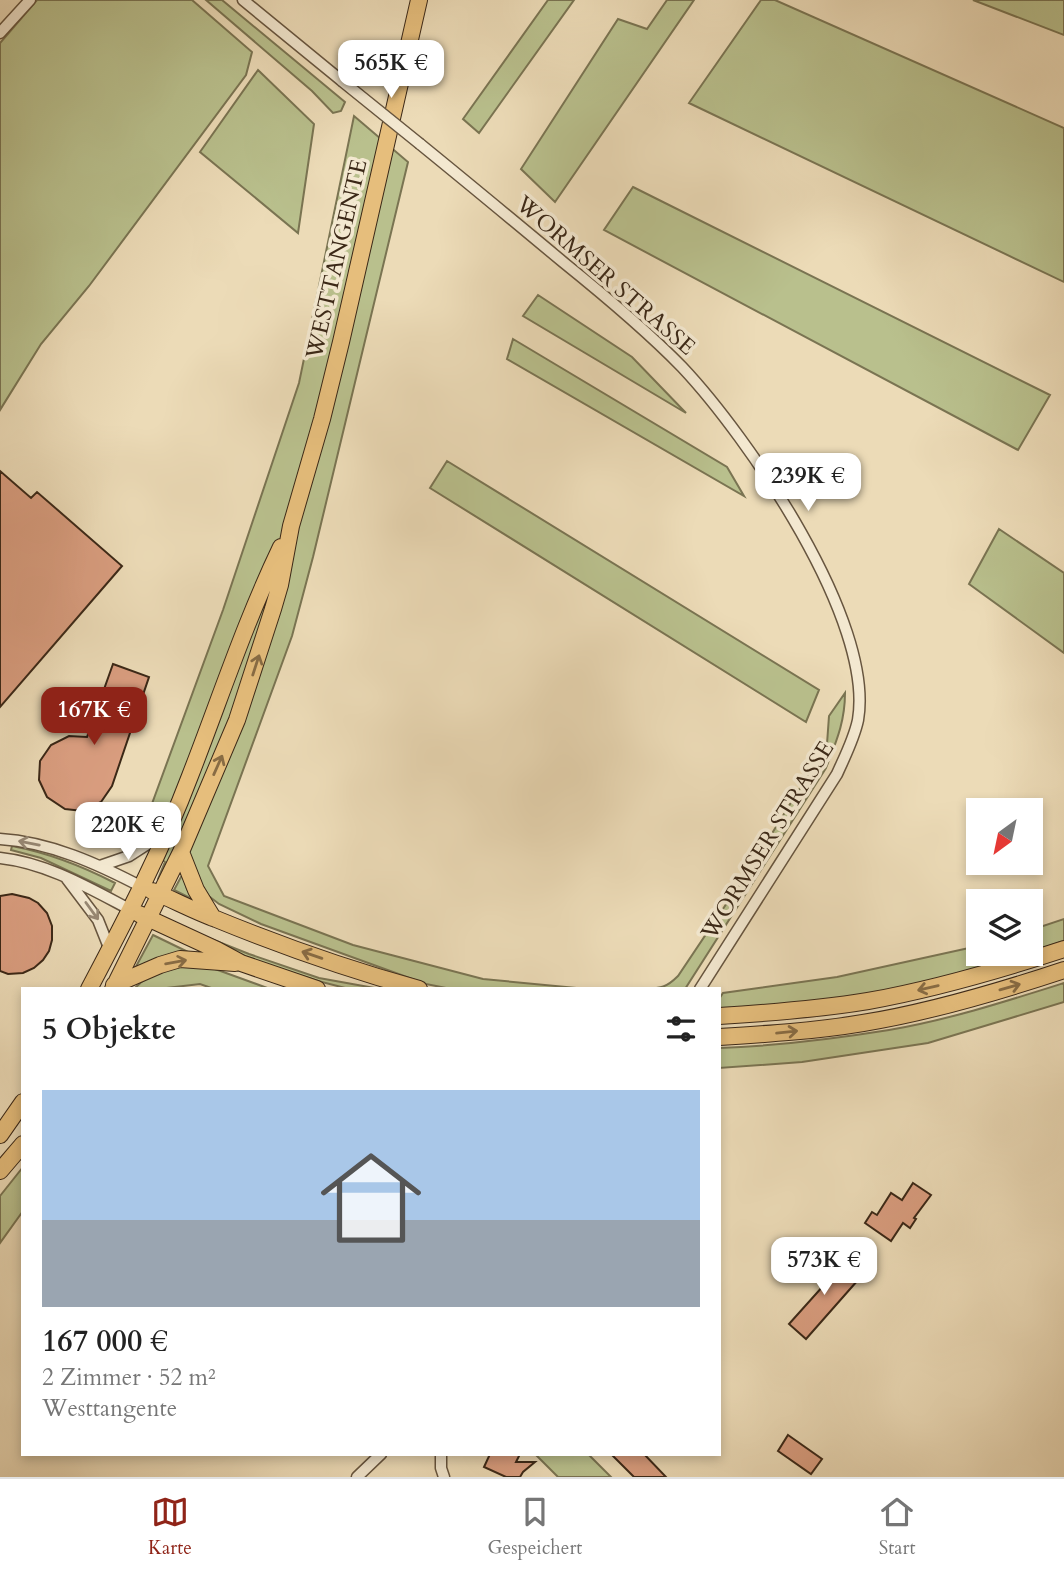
<!DOCTYPE html>
<html lang="de">
<head>
<meta charset="utf-8">
<style>
	body { margin:0; font-family:Cardo,serif; background:#f6f6f6; color:#222; height:100vh; display:flex; flex-direction:column; font-size:26px; white-space:nowrap }
	* { box-sizing:border-box; margin:0 }
	p { font-size:23px; color:#767676 }
	.icon { flex:none; width:38px; height:38px; fill:none; stroke:currentColor; stroke-width:2; stroke-linecap:round; stroke-linejoin:round }
	.map { position:relative; flex:1; overflow:hidden }
	.drawer { position:absolute; left:21px; top:987px; width:700px; height:469px; display:flex; flex-direction:column; background:#fff; border-radius:0px; box-shadow:0 4px 10px #0003 }
	.drawer>* { flex:none }
	.needle { width:46px; rotate:213deg }
	.controls { position:absolute; left:966px; top:798px; display:grid; gap:14px }
	.controls a { display:grid; place-items:center; width:77px; height:77px; border-radius:0px; background:#fff; box-shadow:0 4px 10px #0003; font-size:35px }
	.price { position:absolute; translate:-50% -60px; padding:0 16px; border-radius:14px; background:#fff; color:#222; font-size:23px; line-height:46px; filter:drop-shadow(0 2px 4px #0008) }
	.price::after { content:''; position:absolute; left:50%; top:42px; width:21px; height:16px; margin-left:-10px; background:inherit; clip-path:polygon(0 0,100% 0,50% 100%) }
	.price.active { background:#8f2418; color:#fff }
	ul { padding:0; list-style:none }
	li { display:grid; align-content:center; gap:14px; height:371px; padding:0 21px }
	li+li { border-top:2px solid #e0e0e0 }
	li span { display:grid; place-items:center; height:217px; border-radius:0px; color:#555 }
	li>.icon { margin-inline-start:auto }
	span .icon { width:126px; height:126px; fill:#fffc; stroke-width:1 }
	li b { font-size:30px }
	h2 { display:flex; justify-content:space-between; align-items:center; height:84px; padding:0 21px; font-size:30px }
	.menu { display:flex; justify-content:space-around; align-items:center; height:98px; border-top:2px solid #e0e0e0; background:#fff; font-size:19px; color:#767676 }
	.menu a { display:grid; justify-items:center; gap:4px }
	.menu .active { color:#8f2418 }
	.map>svg:first-child { display:block }
	.green { fill:#b9c08d; stroke:#7a7452; stroke-width:2 }
	.building { fill:#d99d7f; stroke:#3b2817; stroke-width:2 }
	.lines { fill:none; stroke-linecap:round; stroke-linejoin:round }
	.minor-casing { stroke:#67553f; stroke-width:13 }
	.primary-casing { stroke:#3b2817; stroke-width:18 }
	.minor { stroke:#f3e8d0; stroke-width:10 }
	.primary { stroke:#e6be7c; stroke-width:16 }
	.minor-bridge-casing { stroke:#67553f; stroke-width:13; stroke-linecap:butt }
	.minor-bridge { stroke:#f3e8d0; stroke-width:10 }
	.oneway { stroke:#886c44 }
	.oneway2 { stroke:#978874 }
	.labels { text-anchor:middle; stroke-width:7; stroke-linejoin:round; paint-order:stroke }
	.street-label { font-size:23px; fill:#3b2817; stroke:#f3e8d0 }
</style>
</head>
<body>
<div class="map">
<svg width="1064" height="1477" viewBox="0 0 1064 1477">
	<rect width="100%" height="100%" fill="#ecdbb7"/>
	<filter id="stains"><feTurbulence type="fractalNoise" baseFrequency=".00286" numOctaves="4"/><feColorMatrix values="0 0 0 0 .2 0 0 0 0 .09 0 0 0 0 .02 0 0 0 .5 -.17"/></filter>
	<radialGradient id="worn" r=".72"><stop offset=".6" stop-color="#630" stop-opacity="0"/><stop offset="1" stop-color="#630" stop-opacity=".3"/></radialGradient>
	<path class="green" d="M37 0H192L252 52 246 75 89 286 41 344 0 410V43Z
		M206 0H222L345 102 341 111 333 113 312 91Z
		M548 0H574L479 133 463 119Z
		M667 0H694L555 202 521 169 618 19 647 29Z
		M761 0H775L1064 128V282L689 103Z
		M973 0H1064V35Z
		M258 70 314 124 298 233 200 152Z
		M354 116 408 162 313 557 292 636 208 866 224 896 353 945 483 979 587 989H451L426 984 261 924 219 904 183 876 187 889 194 900 174 890 182 875 168 865 160 880 158 879 165 862 134 838 146 820 223 610 299 383Z
		M633 187 1050 395 1018 450 604 230Z
		M538 295 632 357 686 413 523 316Z
		M513 339 727 467 744 496 507 359Z
		M447 461 819 690 806 722 430 488Z
		M999 529 1064 573V653L969 584Z
		M845 693C845 722 836 742 826 768L685 989H644C661 988 666 988 678 976L755 861 827 744 829 716Z
		M12 846C49 853 82 866 115 883L111 891 41 858 11 850Z
		M1064 919V941L1031 952V930Z
		M176 925 249 954 319 978 380 989H349L318 981 249 959Z
		M153 935 188 952V954L133 972Z
		M978 946V954H1026L915 986 811 1003 719 1010V999L723 993 837 977Z
		M204 965 270 989H214L200 984 158 989H134C157 965 174 967 204 965Z
		M1064 983V1002L928 1043 802 1062 719 1068V1048C776 1046 833 1039 889 1030 948 1020 1007 1001 1064 983Z
		M23 1167V1211L0 1243V1196Z
		M535 1454H588L611 1477H558Z"/>
	<path class="building" d="M0 471 31 498 37 492 122 566 0 707Z
		M113 664 149 677 112 786 101 802 83 811 65 809 47 797 39 780 40 761 51 745 69 736 87 737Z
		M12 894 29 898 38 903 47 913 52 926V940L49 951 43 960 34 968 23 973 8 974 0 971V896Z
		M913 1183 931 1195 914 1218 916 1219 910 1228 903 1223 891 1241 865 1223 872 1212 877 1215 891 1193 902 1200Z
		M833 1257 858 1280 806 1339 789 1324 824 1285 815 1276Z
		M788 1435 822 1459 811 1474 778 1451Z
		M490 1454H520L516 1462H535L523 1472 520 1477H506L484 1467Z
		M611 1454H644L666 1477H634Z"/>
	<g class="lines">
		<defs>
			<path id="minor" d="M243 0 342 81
				M0 33 30 0
				M420 144C468 183 515 222 563 262 604 295 645 329 682 367 748 437 875 621 858 720 854 739 845 756 837 774L700 989
				M0 839C50 842 98 864 142 887
				M0 858C47 863 89 888 131 910
				M100 866 129 856 166 832
				M67 879 98 920 110 950
				M441 1454V1468L444 1477
				M357 1477 381 1454"/>
			<path id="primary" d="M181 852 196 890 213 918
				M152 891C174 900 194 911 216 919 282 946 350 970 419 989
				M139 914 217 950 241 963 317 989
				M114 985 160 965 180 959 235 963
				M89 989C126 919 162 850 190 776 220 699 245 622 281 547
				M113 989 181 852 237 720 273 609 280 585 291 526 322 419 341 342 419 0
				M719 1016C769 1013 819 1009 868 1001 935 989 1000 970 1064 949
				M719 1037C767 1034 815 1031 863 1023 931 1012 998 992 1064 970
				M0 1135 23 1102
				M0 1171 23 1144"/>
		</defs>
		<use href="#minor" class="minor-casing"/>
		<use href="#primary" class="primary-casing"/>
		<use href="#minor" class="minor"/>
		<use href="#primary" class="primary"/>
		<defs>
			<path id="minor-bridge" d="M342 81 420 144"/>
		</defs>
		<use href="#minor-bridge" class="minor-bridge-casing"/>
		<use href="#minor-bridge" class="minor-bridge"/>
	</g>
	<defs><path id="oneway-shaft" d="M-6 0H5M1.5-3L5.5 0L1.5 3" fill="none" stroke-width="1.6" stroke-linecap="round" stroke-linejoin="round" transform="scale(1.75)"/></defs>
	<g class="oneway">
		<use href="#oneway-shaft" transform="translate(256 665) rotate(-72)"/>
		<use href="#oneway-shaft" transform="translate(218 765) rotate(-66)"/>
		<use href="#oneway-shaft" transform="translate(312 955) rotate(-161)"/>
		<use href="#oneway-shaft" transform="translate(176 962) rotate(-10)"/>
		<use href="#oneway-shaft" transform="translate(1010 987) rotate(-16)"/>
		<use href="#oneway-shaft" transform="translate(928 988) rotate(167)"/>
		<use href="#oneway-shaft" transform="translate(787 1032) rotate(-6)"/>
	</g>
	<g class="oneway2">
		<use href="#oneway-shaft" transform="translate(29 843) rotate(-169)"/>
		<use href="#oneway-shaft" transform="translate(92 911) rotate(54)"/>
	</g>
	<g class="labels">
		<g class="street-label">
			<text transform="translate(336 259) rotate(-77)" y="8">WESTTANGENTE</text>
			<text transform="translate(606 275) rotate(41)" y="8">WORMSER STRASSE</text>
			<text transform="translate(767 840) rotate(-58)" y="8">WORMSER STRASSE</text>
		</g>
	</g>
	<rect width="100%" height="100%" filter="url(#stains)"/>
	<rect width="100%" height="100%" fill="url(#worn)"/>
</svg>
<div class="controls">
<a><svg class="needle" viewBox="-14 -14 28 28"><path d="M0-13l5 13h-10z" fill="#e53935"/><path d="M0 13l5-13h-10z" fill="#767676"/></svg></a>
<a><svg class="icon" aria-label="layers" viewBox="0 0 24 24"><path d="M12 4l9 5-9 5-9-5zM3 14l9 5 9-5"/></svg></a>
</div>
<b class="price" style="left:391px;top:100px">565K €</b>
<b class="price" style="left:808px;top:513px">239K €</b>
<b class="price active" style="left:94px;top:747px">167K €</b>
<b class="price" style="left:128px;top:862px">220K €</b>
<b class="price" style="left:824px;top:1297px">573K €</b>
<section class="drawer">
<h2>5 Objekte<svg class="icon" aria-label="filters" viewBox="0 0 24 24"><path d="M4 7h16M4 17h16"/><circle cx="9" cy="7" r="2"/><circle cx="15" cy="17" r="2"/></svg></h2>
<ul>
<li><span style="background:linear-gradient(#a9c7e8 60%,#9aa5b1 0)"><svg class="icon" aria-label="home" viewBox="0 0 24 24"><path d="M3 11l9-7 9 7M6 9v11h12V9"/></svg></span><div><b>167 000 €</b><p>2 Zimmer · 52 m²</p><p>Westtangente</p></div></li>
</ul>
</section>
</div>
<nav class="menu">
<a class="active"><svg class="icon" aria-label="map" viewBox="0 0 24 24"><path d="M3 6l6-2 6 2 6-2v14l-6 2-6-2-6 2zM9 4v14M15 6v14"/></svg>Karte</a>
<a><svg class="icon" aria-label="saved" viewBox="0 0 24 24"><path d="M7 4h10v16l-5-4-5 4z"/></svg>Gespeichert</a>
<a><svg class="icon" aria-label="home" viewBox="0 0 24 24"><path d="M3 11l9-7 9 7M6 9v11h12V9"/></svg>Start</a>
</nav>
</body>
</html>
